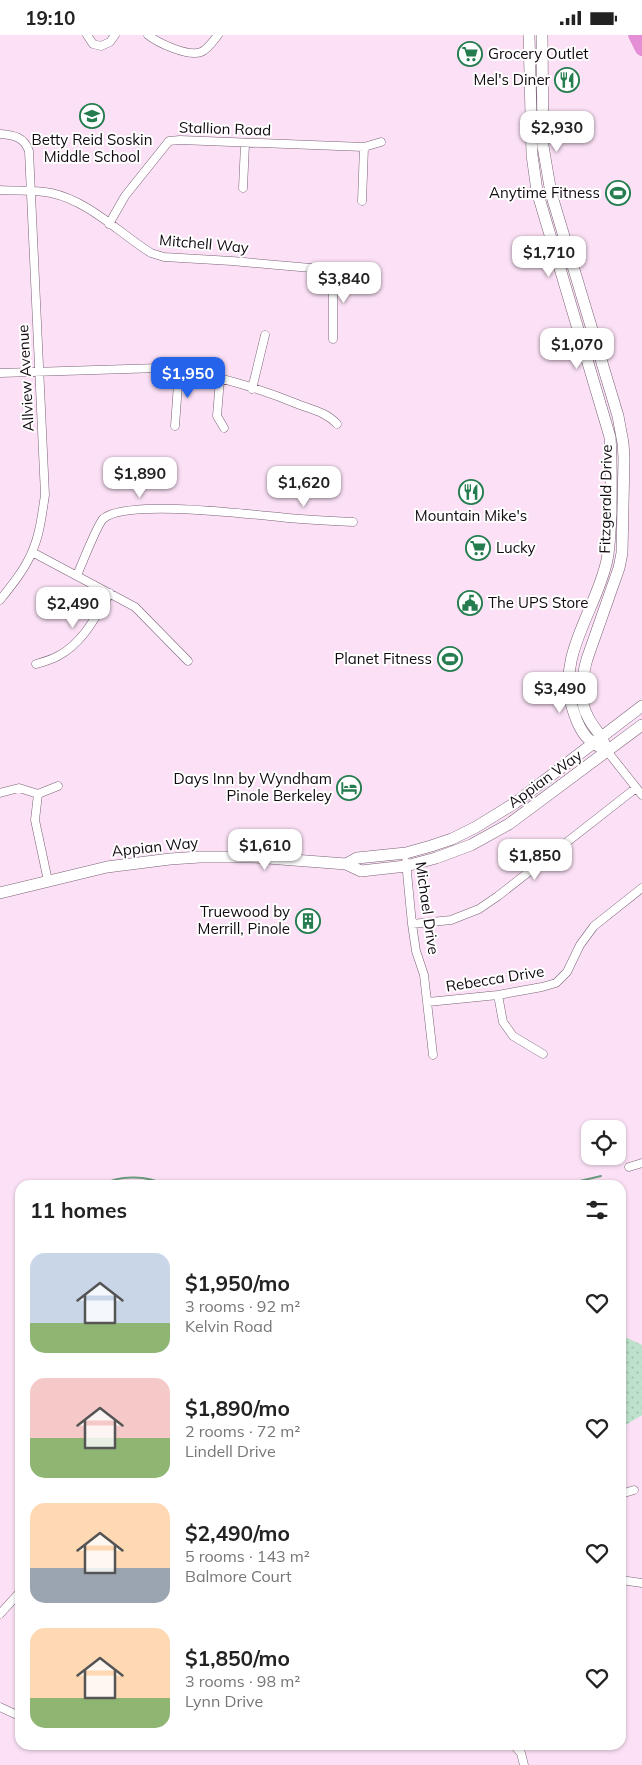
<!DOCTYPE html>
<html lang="en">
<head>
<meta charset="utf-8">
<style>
	body { margin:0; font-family:Mulish,sans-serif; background:#f6f6f6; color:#222; height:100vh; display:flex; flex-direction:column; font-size:19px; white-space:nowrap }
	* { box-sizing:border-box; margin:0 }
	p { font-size:16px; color:#767676 }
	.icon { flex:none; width:28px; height:28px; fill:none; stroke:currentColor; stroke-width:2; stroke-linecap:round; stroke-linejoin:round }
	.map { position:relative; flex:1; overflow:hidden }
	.side { position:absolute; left:15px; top:1145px; width:611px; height:570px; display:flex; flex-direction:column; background:#fff; border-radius:15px; box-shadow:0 1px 4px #0004 }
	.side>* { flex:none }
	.controls { position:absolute; left:581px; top:1085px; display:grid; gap:10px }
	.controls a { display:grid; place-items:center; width:45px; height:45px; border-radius:10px; background:#fff; box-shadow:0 1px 4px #0004; font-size:25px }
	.price { position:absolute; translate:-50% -42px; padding:0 11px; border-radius:10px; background:#fff; color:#222; font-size:16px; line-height:32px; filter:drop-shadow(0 1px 2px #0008) }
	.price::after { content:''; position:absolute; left:50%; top:30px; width:15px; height:11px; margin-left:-8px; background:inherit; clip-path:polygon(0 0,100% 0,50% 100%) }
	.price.active { background:#2563eb; color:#fff }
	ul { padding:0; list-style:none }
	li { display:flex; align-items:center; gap:15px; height:125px; padding:0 15px }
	li span { display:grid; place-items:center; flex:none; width:140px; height:100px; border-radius:15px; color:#555 }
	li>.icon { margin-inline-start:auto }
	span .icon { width:60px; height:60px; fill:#fffc; stroke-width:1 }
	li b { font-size:21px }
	h2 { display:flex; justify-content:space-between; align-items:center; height:60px; padding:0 15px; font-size:21px }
	.status { display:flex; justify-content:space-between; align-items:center; height:35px; padding:0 25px; background:#fff; direction:ltr }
	.status svg { height:14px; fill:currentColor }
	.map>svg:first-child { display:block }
	.grass { fill:url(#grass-dots) }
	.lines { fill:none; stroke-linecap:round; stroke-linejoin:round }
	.stream { stroke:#6a9c7d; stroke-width:2 }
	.street-casing { stroke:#7a6275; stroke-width:9 }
	.secondary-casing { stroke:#7a6275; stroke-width:12 }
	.highway-casing { stroke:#fff; stroke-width:15 }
	.street { stroke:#fff; stroke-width:8 }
	.secondary { stroke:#fff; stroke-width:11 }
	.highway { stroke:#e48ed5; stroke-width:14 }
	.labels { text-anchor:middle; stroke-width:4; stroke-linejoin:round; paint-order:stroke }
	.poi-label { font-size:15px; fill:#130a11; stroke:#fff; text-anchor:end }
	.street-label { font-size:15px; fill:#130a11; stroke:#fff }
</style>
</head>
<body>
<div class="status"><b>19:10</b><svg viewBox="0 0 49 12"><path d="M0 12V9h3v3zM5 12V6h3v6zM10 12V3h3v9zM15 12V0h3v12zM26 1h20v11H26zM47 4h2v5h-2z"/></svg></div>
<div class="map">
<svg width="642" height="1730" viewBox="0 0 642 1730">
	<defs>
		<pattern id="grass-dots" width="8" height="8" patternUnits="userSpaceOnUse" patternTransform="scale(1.25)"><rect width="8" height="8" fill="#bee1cb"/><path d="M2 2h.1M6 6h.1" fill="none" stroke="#a2c0ad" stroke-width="1.8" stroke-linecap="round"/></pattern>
	</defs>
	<rect width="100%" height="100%" fill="#fce1f6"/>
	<path class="grass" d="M621 1300 642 1310V1380L621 1393Z"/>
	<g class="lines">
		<path class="stream" d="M102 1150C120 1139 148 1141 166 1150
			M563 1150 601 1141
			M18 1231 20 1229"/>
		<defs>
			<path id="street" d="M87 0 93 9 101 11 110 7 115 0
				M148 0C158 8 188 22 201 17 207 15 214 5 218 0
				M0 99C14 100 24 102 29 116L45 460C42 479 40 499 32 517 25 534 12 550 0 565
				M243 153 245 109
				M0 155C16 156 35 155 51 158 89 166 119 198 151 218L164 222 232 226 368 238
				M362 166 364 112
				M109 189 125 161 169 106 180 105 364 112 381 107
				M333 304V235
				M0 338 159 333C207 337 256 352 300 370 314 375 327 378 337 389
				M220 344 217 381 224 393
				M252 354 265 300
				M175 391 179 335
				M32 517 135 572 188 626
				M77 540C82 529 97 490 103 484 125 463 255 480 288 483 310 485 331 486 353 487
				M36 629C43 627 51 625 58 621 83 608 96 581 110 558
				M607 716 642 760
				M0 758 19 753 38 759 35 785 48 846
				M38 759 58 751
				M406 827 412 889 416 916 424 940 433 1020
				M412 889 451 885 479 874 498 861 636 753
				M498 960 503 987 513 1001 543 1019
				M428 967 498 960 542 952 556 948 567 937 580 910 594 891 642 853
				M629 1132 642 1128
				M621 1459 634 1455
				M621 1545 642 1548
				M0 1579 20 1557
				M0 1672 17 1680
				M514 1710 521 1718 524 1730"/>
			<path id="secondary" d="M529 0 532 120 537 156 610 402C612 428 611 453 611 479 610 494 610 510 607 525 596 577 554 622 574 678 581 699 588 707 607 716
				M542 0 543 111 551 158 618 381 623 408 624 423 622 518 619 533 587 624C582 642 578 665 588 682 591 689 597 695 601 702 604 706 605 712 607 716
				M346 829 357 823 406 818 431 811 452 804 476 792 515 768 642 671
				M0 858 107 832 170 824 200 822H254L346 829 361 836 406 831 436 823 471 810 509 789 642 690"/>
			<path id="highway" d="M635 0 642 14"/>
		</defs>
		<use href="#street" class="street-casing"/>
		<use href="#secondary" class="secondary-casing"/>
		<use href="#highway" class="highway-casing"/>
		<use href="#street" class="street"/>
		<use href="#secondary" class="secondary"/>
		<use href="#highway" class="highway"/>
	</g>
	<defs>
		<symbol id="supermarket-ring" viewBox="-11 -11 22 22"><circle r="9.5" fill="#fff" stroke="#257c4f" stroke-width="1.5"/><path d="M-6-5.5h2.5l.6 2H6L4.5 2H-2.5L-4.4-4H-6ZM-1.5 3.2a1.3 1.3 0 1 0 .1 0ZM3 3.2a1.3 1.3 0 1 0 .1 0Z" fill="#257c4f"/></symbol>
		<symbol id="restaurant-ring" viewBox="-11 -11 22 22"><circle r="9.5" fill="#fff" stroke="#257c4f" stroke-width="1.5"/><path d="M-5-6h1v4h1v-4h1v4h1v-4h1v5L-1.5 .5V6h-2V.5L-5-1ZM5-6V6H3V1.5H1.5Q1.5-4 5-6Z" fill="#257c4f"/></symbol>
		<symbol id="school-ring" viewBox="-11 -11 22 22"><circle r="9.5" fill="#fff" stroke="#257c4f" stroke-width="1.5"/><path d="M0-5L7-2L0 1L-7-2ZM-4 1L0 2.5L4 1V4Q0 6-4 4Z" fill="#257c4f"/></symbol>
		<symbol id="stadium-ring" viewBox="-11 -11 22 22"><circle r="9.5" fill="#fff" stroke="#257c4f" stroke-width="1.5"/><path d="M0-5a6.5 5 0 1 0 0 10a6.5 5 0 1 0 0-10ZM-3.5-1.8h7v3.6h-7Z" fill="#257c4f"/></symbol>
		<symbol id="civic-ring" viewBox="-11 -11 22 22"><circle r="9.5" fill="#fff" stroke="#257c4f" stroke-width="1.5"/><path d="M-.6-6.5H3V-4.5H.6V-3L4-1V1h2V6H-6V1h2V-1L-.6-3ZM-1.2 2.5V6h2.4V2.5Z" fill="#257c4f"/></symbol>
		<symbol id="hotel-ring" viewBox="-11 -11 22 22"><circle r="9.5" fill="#fff" stroke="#257c4f" stroke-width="1.5"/><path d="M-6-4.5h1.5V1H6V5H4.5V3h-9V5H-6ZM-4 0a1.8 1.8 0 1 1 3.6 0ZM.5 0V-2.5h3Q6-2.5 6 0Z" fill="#257c4f"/></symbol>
		<symbol id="building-ring" viewBox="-11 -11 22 22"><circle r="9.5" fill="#fff" stroke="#257c4f" stroke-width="1.5"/><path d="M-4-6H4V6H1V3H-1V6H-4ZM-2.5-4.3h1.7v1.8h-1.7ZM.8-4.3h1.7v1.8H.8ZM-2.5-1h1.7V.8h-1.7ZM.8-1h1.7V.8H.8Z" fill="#257c4f"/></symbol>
	</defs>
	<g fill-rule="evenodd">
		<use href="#supermarket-ring" x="456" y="5" width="28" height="28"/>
		<use href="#restaurant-ring" x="553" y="31" width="28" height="28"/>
		<use href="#school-ring" x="78" y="67" width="28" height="28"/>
		<use href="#stadium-ring" x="604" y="144" width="28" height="28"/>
		<use href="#restaurant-ring" x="457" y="443" width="28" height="28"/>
		<use href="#supermarket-ring" x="464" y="499" width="28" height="28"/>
		<use href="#civic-ring" x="456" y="554" width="28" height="28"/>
		<use href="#stadium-ring" x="436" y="610" width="28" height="28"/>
		<use href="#hotel-ring" x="335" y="739" width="28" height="28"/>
		<use href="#building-ring" x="294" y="872" width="28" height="28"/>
	</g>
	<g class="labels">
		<g class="poi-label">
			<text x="488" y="24" text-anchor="start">Grocery Outlet</text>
			<text x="550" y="50">Mel's Diner</text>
			<text x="92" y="110" text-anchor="middle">Betty Reid Soskin<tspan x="92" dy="17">Middle School</tspan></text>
			<text x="600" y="163">Anytime Fitness</text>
			<text x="471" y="486" text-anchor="middle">Mountain Mike's</text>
			<text x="496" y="518" text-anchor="start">Lucky</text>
			<text x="488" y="573" text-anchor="start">The UPS Store</text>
			<text x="432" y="629">Planet Fitness</text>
			<text x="332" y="749">Days Inn by Wyndham<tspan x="332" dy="17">Pinole Berkeley</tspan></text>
			<text x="290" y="882">Truewood by<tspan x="290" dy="17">Merrill, Pinole</tspan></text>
		</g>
		<g class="street-label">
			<text transform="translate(225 94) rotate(2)" y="5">Stallion Road</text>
			<text transform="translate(204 209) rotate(5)" y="5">Mitchell Way</text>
			<text transform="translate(26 343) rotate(-93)" y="5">Allview Avenue</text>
			<text transform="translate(606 464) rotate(-89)" y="5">Fitzgerald Drive</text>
			<text transform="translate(545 744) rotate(-36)" y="5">Appian Way</text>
			<text transform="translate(155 812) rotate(-6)" y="5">Appian Way</text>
			<text transform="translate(427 873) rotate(82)" y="5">Michael Drive</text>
			<text transform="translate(495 944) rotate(-9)" y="5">Rebecca Drive</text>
		</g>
	</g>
</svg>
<div class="controls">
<a><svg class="icon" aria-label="locate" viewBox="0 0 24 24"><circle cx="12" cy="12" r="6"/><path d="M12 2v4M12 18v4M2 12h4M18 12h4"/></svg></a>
</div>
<b class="price" style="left:557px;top:118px">$2,930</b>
<b class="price" style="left:549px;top:243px">$1,710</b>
<b class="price" style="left:344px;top:269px">$3,840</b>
<b class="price" style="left:577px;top:335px">$1,070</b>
<b class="price active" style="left:188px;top:364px">$1,950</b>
<b class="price" style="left:140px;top:464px">$1,890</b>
<b class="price" style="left:304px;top:473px">$1,620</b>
<b class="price" style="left:73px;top:594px">$2,490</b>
<b class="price" style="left:560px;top:679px">$3,490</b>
<b class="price" style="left:265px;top:836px">$1,610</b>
<b class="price" style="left:535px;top:846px">$1,850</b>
<section class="side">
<h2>11 homes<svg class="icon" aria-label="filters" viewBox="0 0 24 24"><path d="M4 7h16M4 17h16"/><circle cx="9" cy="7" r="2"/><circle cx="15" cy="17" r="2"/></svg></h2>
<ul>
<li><span style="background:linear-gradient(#c9d6e8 70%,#8fb573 0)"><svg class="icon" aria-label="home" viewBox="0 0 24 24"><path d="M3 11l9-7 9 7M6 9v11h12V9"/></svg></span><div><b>$1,950/mo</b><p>3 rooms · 92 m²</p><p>Kelvin Road</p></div><svg class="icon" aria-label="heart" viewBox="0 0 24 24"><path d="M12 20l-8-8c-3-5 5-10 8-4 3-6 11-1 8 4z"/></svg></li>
<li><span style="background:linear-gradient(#f6c9c9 60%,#8fb573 0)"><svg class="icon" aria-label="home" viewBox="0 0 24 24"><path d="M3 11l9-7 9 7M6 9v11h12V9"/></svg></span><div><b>$1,890/mo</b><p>2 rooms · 72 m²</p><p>Lindell Drive</p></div><svg class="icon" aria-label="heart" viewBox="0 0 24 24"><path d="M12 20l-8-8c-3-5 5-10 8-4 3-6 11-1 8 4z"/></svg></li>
<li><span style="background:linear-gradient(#ffd9b3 65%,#9aa5b1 0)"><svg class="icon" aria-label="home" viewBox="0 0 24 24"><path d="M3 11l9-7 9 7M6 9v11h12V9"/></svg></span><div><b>$2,490/mo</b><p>5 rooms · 143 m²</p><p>Balmore Court</p></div><svg class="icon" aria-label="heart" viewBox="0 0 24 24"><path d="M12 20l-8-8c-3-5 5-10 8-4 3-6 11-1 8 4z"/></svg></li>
<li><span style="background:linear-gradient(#ffd9b3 70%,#8fb573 0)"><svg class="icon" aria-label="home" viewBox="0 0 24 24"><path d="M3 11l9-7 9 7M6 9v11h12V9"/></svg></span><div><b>$1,850/mo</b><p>3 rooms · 98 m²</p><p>Lynn Drive</p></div><svg class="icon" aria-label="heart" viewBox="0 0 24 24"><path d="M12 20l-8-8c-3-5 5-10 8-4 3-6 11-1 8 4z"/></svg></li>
</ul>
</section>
</div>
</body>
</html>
